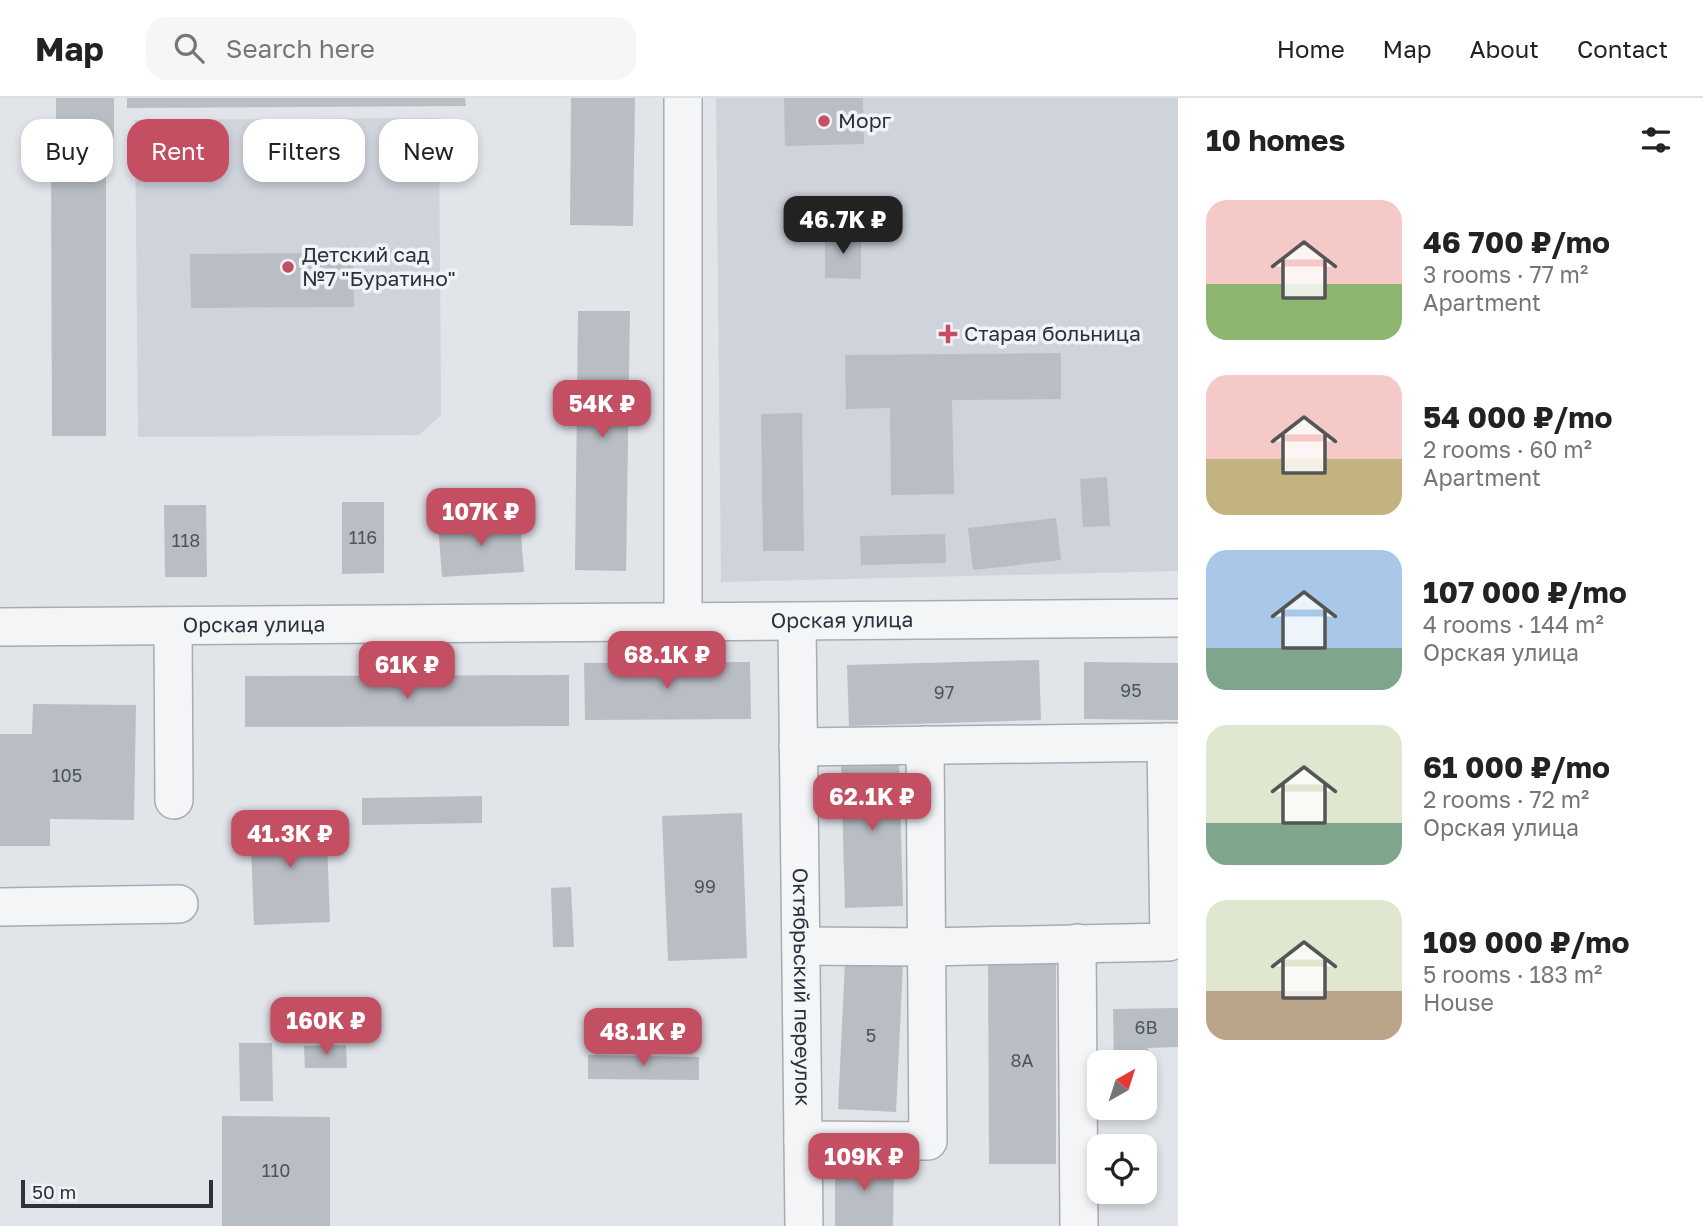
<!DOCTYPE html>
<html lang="en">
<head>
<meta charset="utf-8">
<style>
	body { margin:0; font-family:"Golos Text",sans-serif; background:#f6f6f6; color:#222; height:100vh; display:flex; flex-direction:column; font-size:26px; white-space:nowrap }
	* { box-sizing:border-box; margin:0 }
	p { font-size:23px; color:#767676 }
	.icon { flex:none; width:38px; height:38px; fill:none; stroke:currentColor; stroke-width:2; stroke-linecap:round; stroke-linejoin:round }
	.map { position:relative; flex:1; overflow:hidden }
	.sheet { display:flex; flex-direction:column; background:#fff; width:525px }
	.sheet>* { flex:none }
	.top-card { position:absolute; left:21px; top:21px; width:665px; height:63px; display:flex; gap:14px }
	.needle { width:46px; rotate:39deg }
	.tools { position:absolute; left:1087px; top:952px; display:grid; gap:14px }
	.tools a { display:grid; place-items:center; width:70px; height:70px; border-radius:14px; background:#fff; box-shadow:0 4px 10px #0003; font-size:35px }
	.scale { position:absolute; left:21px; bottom:18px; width:192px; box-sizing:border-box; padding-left:7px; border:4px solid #2b323f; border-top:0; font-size:19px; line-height:24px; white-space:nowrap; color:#2b323f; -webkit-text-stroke:5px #f1f3f6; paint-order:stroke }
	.price { position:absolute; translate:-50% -60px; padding:0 16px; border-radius:14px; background:#c54f62; color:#fff; font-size:23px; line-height:46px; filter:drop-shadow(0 2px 4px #0008) }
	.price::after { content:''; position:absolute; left:50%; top:42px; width:21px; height:16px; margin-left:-10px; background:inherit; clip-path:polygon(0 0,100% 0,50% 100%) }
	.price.active { background:#222; color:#fff }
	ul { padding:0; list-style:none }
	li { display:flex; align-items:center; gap:21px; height:175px; padding:0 28px }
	li span { display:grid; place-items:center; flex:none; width:196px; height:140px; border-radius:21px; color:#555 }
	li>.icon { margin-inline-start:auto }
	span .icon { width:84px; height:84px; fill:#fffc; stroke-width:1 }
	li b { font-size:30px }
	h2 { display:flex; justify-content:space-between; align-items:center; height:84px; padding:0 28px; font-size:30px }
	.pill { padding:0 24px; border-radius:21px; background:#fff; box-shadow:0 4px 10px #0003; font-size:24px; line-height:63px }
	.pill.active { background:#c54f62; color:#fff }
	header { display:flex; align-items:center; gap:42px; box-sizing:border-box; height:98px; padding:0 35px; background:#fff; border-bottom:2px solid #e0e0e0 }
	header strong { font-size:33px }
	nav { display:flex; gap:38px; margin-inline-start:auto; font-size:24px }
	.search { width:490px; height:63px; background:#f6f6f6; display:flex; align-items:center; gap:18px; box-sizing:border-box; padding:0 24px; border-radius:21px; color:#767676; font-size:26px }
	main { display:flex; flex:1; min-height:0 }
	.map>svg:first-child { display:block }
	.built { fill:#cfd3db }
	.building { fill:#b9bec5 }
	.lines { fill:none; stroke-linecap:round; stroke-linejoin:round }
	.minor-casing { stroke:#a7abb3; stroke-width:40 }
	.minor { stroke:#f4f5f7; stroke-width:37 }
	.poi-dot { fill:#c54f62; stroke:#f1f3f6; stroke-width:2.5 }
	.labels { text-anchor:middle; stroke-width:7; stroke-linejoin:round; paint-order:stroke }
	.number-label { font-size:18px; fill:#4e5560 }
	.poi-label { font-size:21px; fill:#2b323f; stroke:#f1f3f6; text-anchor:start }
	.street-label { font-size:21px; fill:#2b323f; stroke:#f1f3f6 }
</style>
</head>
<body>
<header>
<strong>Map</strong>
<div class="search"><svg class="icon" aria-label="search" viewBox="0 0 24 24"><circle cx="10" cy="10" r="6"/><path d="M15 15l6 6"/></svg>Search here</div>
<nav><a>Home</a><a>Map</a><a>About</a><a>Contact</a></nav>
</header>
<main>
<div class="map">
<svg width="1178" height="1128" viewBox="0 0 1178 1128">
	<rect width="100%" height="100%" fill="#e1e4e9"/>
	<path class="built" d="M716 0H1178V473L721 484Z
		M439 20 441 317 419 337 138 339 135 22Z"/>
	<path class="building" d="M56 0H114V40H56Z
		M127 0H465L466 8 127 10Z
		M571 0H635L633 128 570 127Z
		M784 0H863L864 46 785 48Z
		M51 58H106V338H52Z
		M825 136H861V181L825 180Z
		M353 155 354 209 191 210 190 156Z
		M578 213H630L626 473 575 472Z
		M1061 255V301L952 302 954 396 891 397 890 310 846 311 845 257Z
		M802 315 804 453H763L761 316Z
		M1107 379 1110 428 1083 429 1080 381Z
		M342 404H384V475L342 476Z
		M164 407H206L207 479H165Z
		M1056 420 1061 462 973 472 968 430Z
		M520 422 524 474 442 479 438 426Z
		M945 436 946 465 861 467 860 438Z
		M1039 562 1041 622 849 628 847 567Z
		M750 564 751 621 585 622 584 565Z
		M1084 564 1178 565V622L1084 621Z
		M569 577V628L245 629V578Z
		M33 606 136 607 134 722 50 721V748H0V636H32Z
		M899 661 903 808 845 810 841 662Z
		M482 698V725L362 727V700Z
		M742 715 747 860 668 863 662 718Z
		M326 716 330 824 254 827 250 719Z
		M571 789 574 849H553L551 790Z
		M988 860H1056V1066H989Z
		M845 863 903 866 896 1014 838 1011Z
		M1178 910V949L1148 950V967H1144V964H1114L1113 911Z
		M239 945H272L273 1003H240Z
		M346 947 347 970H305L304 948Z
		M588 957 699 959V982L588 981Z
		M222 1018 330 1019V1128H222Z
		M835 1063H894L893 1128H835Z"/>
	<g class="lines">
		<defs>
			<g id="minor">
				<path d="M683 0V525"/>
				<path id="s1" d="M797 525 804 1128"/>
				<path d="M173 528 174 702"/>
				<path id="s2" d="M0 529 1178 520"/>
				<path d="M798 649 1178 644"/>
				<path d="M0 809 179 806"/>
				<path d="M1077 845 1079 1128"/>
				<path d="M801 848 927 849 1169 844 1166 644"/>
				<path d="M803 1042 928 1043 925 647"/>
			</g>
		</defs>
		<use href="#minor" class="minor-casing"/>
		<use href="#minor" class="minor"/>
	</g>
	<g class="poi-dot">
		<circle cx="824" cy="23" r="7"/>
		<circle cx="288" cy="169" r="7"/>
		<path d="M944.5 225.5h7v7h7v7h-7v7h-7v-7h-7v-7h7z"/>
	</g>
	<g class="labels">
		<g class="number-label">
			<text x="363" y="446">116</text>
			<text x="186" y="449">118</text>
			<text x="1131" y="599">95</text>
			<text x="944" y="601">97</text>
			<text x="67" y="684">105</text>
			<text x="705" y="795">99</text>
			<text x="1146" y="936">6В</text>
			<text x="871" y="944">5</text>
			<text x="1022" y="969">8А</text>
			<text x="276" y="1079">110</text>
		</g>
		<g class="poi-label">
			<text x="838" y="30">Морг</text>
			<text x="302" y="164">Детский сад<tspan x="302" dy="24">№7 "Буратино"</tspan></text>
			<text x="964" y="243">Старая больница</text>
		</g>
		<g class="street-label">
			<text dy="7" stroke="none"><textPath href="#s2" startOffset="842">Орская улица</textPath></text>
			<text dy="7" stroke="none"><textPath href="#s2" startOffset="254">Орская улица</textPath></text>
			<text dy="7" stroke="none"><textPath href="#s1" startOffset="364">Октябрьский переулок</textPath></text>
		</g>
	</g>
</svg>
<div class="tools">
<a><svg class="needle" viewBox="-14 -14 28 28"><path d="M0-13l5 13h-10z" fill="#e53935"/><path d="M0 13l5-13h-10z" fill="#767676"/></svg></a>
<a><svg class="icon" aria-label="locate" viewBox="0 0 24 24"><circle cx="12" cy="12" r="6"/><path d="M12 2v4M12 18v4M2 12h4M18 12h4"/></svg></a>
</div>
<div class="scale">50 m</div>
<b class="price active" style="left:843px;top:158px">46.7K ₽</b>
<b class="price" style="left:602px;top:342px">54K ₽</b>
<b class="price" style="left:481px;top:450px">107K ₽</b>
<b class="price" style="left:667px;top:593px">68.1K ₽</b>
<b class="price" style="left:407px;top:603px">61K ₽</b>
<b class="price" style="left:872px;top:735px">62.1K ₽</b>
<b class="price" style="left:290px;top:772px">41.3K ₽</b>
<b class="price" style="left:326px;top:959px">160K ₽</b>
<b class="price" style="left:643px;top:970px">48.1K ₽</b>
<b class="price" style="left:864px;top:1095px">109K ₽</b>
<div class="top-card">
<a class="pill">Buy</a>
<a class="pill active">Rent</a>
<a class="pill">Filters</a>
<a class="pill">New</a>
</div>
</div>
<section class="sheet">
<h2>10 homes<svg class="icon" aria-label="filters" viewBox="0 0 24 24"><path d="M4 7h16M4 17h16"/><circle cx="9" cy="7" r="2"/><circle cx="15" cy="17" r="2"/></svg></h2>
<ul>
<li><span style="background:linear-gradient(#f6c9c9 60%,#8fb573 0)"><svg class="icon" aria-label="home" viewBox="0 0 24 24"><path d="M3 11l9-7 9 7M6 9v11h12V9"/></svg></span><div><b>46 700 ₽/mo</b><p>3 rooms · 77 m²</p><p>Apartment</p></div></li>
<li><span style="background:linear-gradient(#f6c9c9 60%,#c2b280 0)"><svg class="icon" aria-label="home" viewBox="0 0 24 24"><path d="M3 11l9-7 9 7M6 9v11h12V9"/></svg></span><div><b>54 000 ₽/mo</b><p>2 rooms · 60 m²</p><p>Apartment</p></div></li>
<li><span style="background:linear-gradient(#a9c7e8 70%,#7fa58c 0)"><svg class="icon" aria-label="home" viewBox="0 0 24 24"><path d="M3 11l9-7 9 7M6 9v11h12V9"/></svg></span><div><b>107 000 ₽/mo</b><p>4 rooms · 144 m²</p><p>Орская улица</p></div></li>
<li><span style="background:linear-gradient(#dfe7d0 70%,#7fa58c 0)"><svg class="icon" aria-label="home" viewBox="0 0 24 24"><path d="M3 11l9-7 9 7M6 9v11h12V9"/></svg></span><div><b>61 000 ₽/mo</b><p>2 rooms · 72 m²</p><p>Орская улица</p></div></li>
<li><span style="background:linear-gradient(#dfe7d0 65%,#b9a48a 0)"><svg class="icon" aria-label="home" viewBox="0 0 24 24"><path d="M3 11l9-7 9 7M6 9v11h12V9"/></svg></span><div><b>109 000 ₽/mo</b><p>5 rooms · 183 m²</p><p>House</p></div></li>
</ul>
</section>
</main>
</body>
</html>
